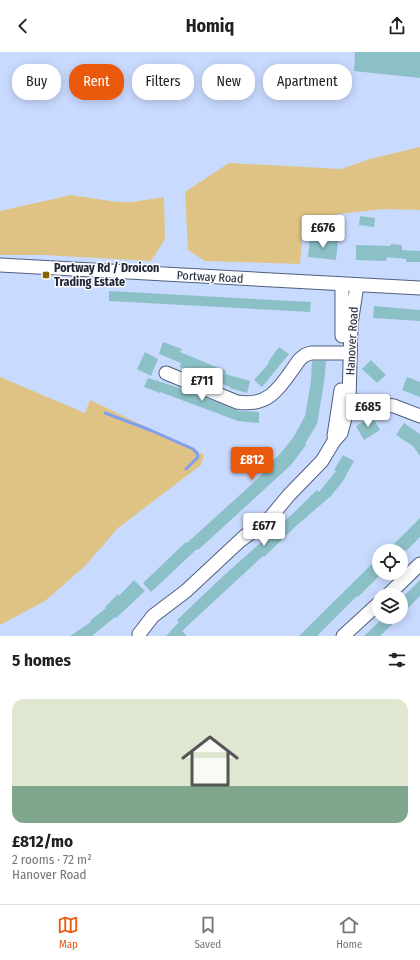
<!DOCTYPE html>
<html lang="en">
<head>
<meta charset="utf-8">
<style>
	body { margin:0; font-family:"Fira Sans Condensed",sans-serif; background:#f2f2f2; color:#202124; height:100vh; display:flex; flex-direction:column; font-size:15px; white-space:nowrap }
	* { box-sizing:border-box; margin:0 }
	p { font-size:13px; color:#757577 }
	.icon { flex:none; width:22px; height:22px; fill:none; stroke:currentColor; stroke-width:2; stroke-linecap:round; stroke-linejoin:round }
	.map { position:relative; height:584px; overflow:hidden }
	.sheet { display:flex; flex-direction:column; background:#fff; flex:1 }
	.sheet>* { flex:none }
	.hud { position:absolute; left:12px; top:12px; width:396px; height:36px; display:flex; gap:8px }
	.tools { position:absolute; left:372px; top:492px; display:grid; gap:8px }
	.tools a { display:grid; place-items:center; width:36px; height:36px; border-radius:50%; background:#fff; box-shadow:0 2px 10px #0003; font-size:20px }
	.price { position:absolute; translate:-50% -34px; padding:0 9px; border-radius:4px; background:#fff; color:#222; font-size:13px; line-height:26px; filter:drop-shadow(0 1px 2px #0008) }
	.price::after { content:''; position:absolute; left:50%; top:24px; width:12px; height:9px; margin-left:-6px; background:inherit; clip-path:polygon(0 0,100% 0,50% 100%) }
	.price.current { background:#ea580c; color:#fff }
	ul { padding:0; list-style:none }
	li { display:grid; align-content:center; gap:8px; height:212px; padding:0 12px }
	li+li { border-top:1px solid #e0e0e0 }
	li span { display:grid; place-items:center; height:124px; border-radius:12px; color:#555 }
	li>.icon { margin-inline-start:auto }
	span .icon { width:72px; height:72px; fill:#fffc; stroke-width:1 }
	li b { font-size:17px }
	h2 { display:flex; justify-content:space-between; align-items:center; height:48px; padding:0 12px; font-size:17px }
	.tag { padding:0 14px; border-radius:16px; background:#fff; box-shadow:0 2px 10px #0003; font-size:14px; line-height:36px }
	.tag.current { background:#ea580c; color:#fff }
	header { display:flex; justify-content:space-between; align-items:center; height:52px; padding:0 12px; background:#fff; font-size:18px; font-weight:700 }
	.dock { display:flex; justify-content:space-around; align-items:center; height:56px; border-top:1px solid #e0e0e0; background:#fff; font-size:11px; color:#757577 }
	.dock a { display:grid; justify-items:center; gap:2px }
	.dock .current { color:#ea580c }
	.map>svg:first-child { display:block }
	.green { fill:#dfc384 }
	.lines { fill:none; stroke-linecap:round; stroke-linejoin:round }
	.stream { stroke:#7e9eee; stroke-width:3 }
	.building { fill:#8cc0c7 }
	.minor-casing { stroke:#505e7e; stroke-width:15 }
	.minor { stroke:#fff; stroke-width:13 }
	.poi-dot { fill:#866600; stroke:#f9fbff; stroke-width:1.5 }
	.labels { text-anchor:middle; stroke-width:3; stroke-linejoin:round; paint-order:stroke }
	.poi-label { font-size:12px; font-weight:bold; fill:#202634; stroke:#f9fbff; text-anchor:start }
	.street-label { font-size:12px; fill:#202634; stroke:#f9fbff }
</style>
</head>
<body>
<header><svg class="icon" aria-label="back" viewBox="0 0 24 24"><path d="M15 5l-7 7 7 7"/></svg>Homiq<svg class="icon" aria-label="share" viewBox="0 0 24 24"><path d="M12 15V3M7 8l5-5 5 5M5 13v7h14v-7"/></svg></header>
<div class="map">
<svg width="420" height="584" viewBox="0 0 420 584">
	<rect width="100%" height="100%" fill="#c9daff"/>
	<path class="green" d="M420 95V158L383 157 304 166 300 212 205 209 188 198 185 140 229 111 341 117 370 107Z
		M71 143 117 150H133L164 145 165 187 151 209 43 203H0V159Z
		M0 325 85 361 90 348 204 403 201 413 118 476 85 514 45 549 0 573Z"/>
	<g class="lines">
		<path class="stream" d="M105 361 150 378 193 397 197 401 198 405 186 417"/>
	</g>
	<path class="building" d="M355 0H420V26L354 19Z
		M360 164 375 166 374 175 359 173Z
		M310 186 338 188 336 208 308 205Z
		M391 192 402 193V198L420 199V210H406V207L387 205 386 209 356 208V193L390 194Z
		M109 239 311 250 310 260 109 249Z
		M374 254 420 258V269L373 266Z
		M163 290 182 297 180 300 226 319 225 322 250 329 247 341 230 336V335L180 315 181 311 159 302Z
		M279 295 289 302 262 335 254 328 269 311 268 310Z
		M145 300 158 307 151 324 137 317Z
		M371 308 386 323 377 331 362 317Z
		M312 309H326L324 331 317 372 305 392 306 393 291 413 198 498 197 497 151 540 143 531 186 490 187 491 253 431 269 415 267 413 279 403 293 386 305 364 311 329Z
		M407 325 420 330V345L402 338Z
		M148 326 186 338 239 359 259 360V371L238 369 160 340V341L144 335Z
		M372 364 380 378 364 388 356 374Z
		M404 371 420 382V404L413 394 396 383Z
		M343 403 354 409 343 429 331 444 296 474 264 505 263 504 198 564 182 579 187 584H166L179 570 177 568 221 526 285 469 317 438 319 440 336 419 334 418Z
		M420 466V485L406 499 405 498 403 499H387Z
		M379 505V521H382L358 545 357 544 317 584H299Z
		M134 528 145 539 116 566 115 565 92 584H70L91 570 90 569 106 556 105 555 118 542 119 544Z
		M420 528V544L401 563V547Z
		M384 565H400L380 584H364Z"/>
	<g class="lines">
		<defs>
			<path id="minor" d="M0 213 420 236
				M342 284V232
				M166 321 237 350C272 356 282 331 300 307L305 303 311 301H350
				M340 347 394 354 420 364
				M334 384 341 338
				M241 488 269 467 289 443 322 409 334 389 341 381 345 366 349 349 351 272 357 233
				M388 543 420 512
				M139 582 153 564 186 539 246 483
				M343 584 379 551"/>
		</defs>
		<use href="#minor" class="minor-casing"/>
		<use href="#minor" class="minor"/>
	</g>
	<rect class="poi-dot" x="42" y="219" width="8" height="8" rx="2"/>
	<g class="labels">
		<g class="poi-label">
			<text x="54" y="220">Portway Rd / Droicon<tspan x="54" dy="14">Trading Estate</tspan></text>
		</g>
		<g class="street-label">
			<text transform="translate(210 225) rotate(3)" y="4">Portway Road</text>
			<text transform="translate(352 289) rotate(-87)" y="4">Hanover Road</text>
		</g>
	</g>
</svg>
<div class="tools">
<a><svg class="icon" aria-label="locate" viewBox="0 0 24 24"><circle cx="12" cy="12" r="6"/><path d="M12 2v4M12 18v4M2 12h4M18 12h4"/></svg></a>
<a><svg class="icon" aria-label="layers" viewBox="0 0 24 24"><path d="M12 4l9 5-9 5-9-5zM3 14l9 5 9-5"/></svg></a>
</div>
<b class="price" style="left:323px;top:197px">£676</b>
<b class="price" style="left:202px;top:350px">£711</b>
<b class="price" style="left:368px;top:376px">£685</b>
<b class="price current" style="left:252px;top:429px">£812</b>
<b class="price" style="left:264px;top:495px">£677</b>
<div class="hud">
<a class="tag">Buy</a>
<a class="tag current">Rent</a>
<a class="tag">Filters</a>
<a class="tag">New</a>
<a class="tag">Apartment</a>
</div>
</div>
<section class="sheet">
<h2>5 homes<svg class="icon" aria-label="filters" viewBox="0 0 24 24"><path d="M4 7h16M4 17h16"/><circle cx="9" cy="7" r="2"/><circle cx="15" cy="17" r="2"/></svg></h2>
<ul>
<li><span style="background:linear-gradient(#dfe7d0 70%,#7fa58c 0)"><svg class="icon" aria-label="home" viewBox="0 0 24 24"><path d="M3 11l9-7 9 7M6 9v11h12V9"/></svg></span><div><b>£812/mo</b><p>2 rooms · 72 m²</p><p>Hanover Road</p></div></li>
</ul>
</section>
<nav class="dock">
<a class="current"><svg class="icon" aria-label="map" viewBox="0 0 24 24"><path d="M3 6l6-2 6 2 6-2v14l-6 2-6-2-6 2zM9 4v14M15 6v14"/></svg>Map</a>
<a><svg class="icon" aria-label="saved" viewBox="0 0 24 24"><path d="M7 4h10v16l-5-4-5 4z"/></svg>Saved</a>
<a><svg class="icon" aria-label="home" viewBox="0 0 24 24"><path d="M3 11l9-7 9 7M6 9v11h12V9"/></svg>Home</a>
</nav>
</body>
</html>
